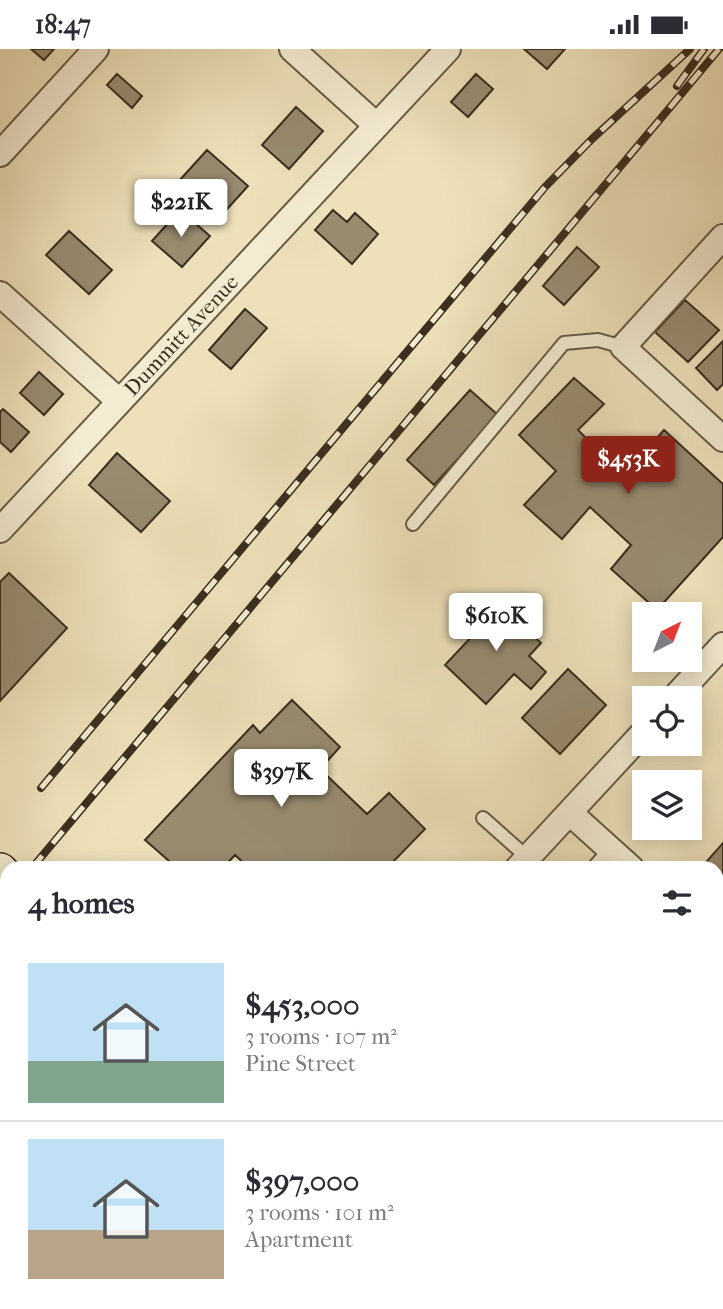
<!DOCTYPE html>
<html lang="en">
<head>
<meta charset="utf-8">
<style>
	body { margin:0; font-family:"IM FELL French Canon",serif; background:#f2f2f3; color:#2b2b33; height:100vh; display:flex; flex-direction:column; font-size:26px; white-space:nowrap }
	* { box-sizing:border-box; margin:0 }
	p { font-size:23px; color:#7c7c81 }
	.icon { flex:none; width:38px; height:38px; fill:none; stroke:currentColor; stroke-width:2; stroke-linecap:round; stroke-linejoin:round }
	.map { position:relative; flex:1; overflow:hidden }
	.details { position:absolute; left:0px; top:812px; width:724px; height:448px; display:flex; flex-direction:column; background:#fff; border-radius:21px 21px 0 0; box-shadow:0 4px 18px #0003 }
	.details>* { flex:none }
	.needle { width:46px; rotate:42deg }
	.buttons { position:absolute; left:632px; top:553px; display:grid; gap:14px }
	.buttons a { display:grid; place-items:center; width:70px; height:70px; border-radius:0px; background:#fff; box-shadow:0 4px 18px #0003; font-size:35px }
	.price { position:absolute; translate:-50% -60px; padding:0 16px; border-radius:7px; background:#fff; color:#222; font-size:23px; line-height:46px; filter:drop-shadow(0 2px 4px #0008) }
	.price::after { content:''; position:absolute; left:50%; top:42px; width:21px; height:16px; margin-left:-10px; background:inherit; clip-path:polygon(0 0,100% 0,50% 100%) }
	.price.current { background:#8f2418; color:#fff }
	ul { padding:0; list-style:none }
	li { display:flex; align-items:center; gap:21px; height:175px; padding:0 28px }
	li+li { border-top:2px solid #e1e1e2 }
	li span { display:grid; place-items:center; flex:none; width:196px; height:140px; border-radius:0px; color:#555 }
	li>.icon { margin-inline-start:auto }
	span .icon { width:84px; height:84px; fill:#fffc; stroke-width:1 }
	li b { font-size:30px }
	h2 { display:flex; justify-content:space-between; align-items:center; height:84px; padding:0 28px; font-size:30px }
	.status { display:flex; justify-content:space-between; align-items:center; height:49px; padding:0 35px; background:#fff; direction:ltr }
	.status svg { height:19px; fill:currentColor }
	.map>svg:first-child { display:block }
	.green { fill:#cfc3a0; stroke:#847860; stroke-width:2 }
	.building { fill:#988b70; stroke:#3a2e1f; stroke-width:2 }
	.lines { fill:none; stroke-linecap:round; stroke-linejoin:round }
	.lane-casing { stroke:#675b46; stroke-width:16 }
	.street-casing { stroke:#675b46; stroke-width:28 }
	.secondary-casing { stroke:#3a2e1f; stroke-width:38 }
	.primary-casing { stroke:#3a2e1f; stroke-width:42 }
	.lane { stroke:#f4ecd2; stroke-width:12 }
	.street { stroke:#f4ecd2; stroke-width:24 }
	.secondary { stroke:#f4ecd2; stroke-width:35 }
	.primary { stroke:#eee1ba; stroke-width:38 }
	.rail-casing { stroke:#3a2e1f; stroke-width:8 }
	.rail { stroke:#f4ecd2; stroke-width:5; stroke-dasharray:16; stroke-linecap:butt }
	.labels { text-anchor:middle; stroke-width:5; stroke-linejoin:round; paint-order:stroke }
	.street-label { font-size:21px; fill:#3a2e1f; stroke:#f4ecd2 }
</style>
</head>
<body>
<div class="status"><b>18:47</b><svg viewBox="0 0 49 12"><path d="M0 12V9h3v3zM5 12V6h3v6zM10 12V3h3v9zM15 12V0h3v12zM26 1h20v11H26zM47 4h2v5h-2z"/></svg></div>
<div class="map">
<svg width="723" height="1260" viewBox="0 0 723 1260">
	<rect width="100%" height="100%" fill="#eee1ba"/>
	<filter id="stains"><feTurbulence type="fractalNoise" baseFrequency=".00286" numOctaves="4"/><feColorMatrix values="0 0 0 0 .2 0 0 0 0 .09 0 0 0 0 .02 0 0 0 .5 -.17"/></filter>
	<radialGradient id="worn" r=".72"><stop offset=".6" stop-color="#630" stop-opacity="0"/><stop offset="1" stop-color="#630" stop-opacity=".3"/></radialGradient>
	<path class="green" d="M98 1253H226L220 1260H91Z
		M251 1253H370L363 1260H259Z"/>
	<path class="building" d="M31 0H54L44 11Z
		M524 0H565L547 20Z
		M117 25 142 47 132 59 107 36Z
		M476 25 493 40 468 68 451 53Z
		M296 58 323 82 289 120 262 96Z
		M207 101 248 137 219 169 178 133Z
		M180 161 210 187 182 218 152 192Z
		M333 161 347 173 355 164 378 185 352 215 315 181Z
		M69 182 112 221 89 245 46 206Z
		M577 198 599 218 564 256 543 237Z
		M685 251 719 281 688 313 655 283Z
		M245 260 267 279 231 320 209 301Z
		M723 292V335L717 341 696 319Z
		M39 323 63 345 44 366 20 344Z
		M574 329 604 355 578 381 611 414 628 394 642 406 664 381 723 435V488L657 561 611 520 631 496 590 458 562 490 524 456 556 422 519 386Z
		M470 341 498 366 434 436 407 411Z
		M3 360 29 383 11 403 0 393V363Z
		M117 404 170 452 141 483 89 436Z
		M9 524 67 579 0 652V533Z
		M490 547 541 594 529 607 546 623 531 640 514 625 486 655 445 616 475 584 465 575Z
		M568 620 606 656 560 705 522 669Z
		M292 651 340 698 320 720 367 765 389 744 425 780 387 819H249L235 806 223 819H177L145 791 253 676 260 684Z
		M723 794V857L718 851V819H701Z
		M718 988 723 992V1040L718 1046Z
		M723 1040V1147L718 1153V1046Z
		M542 1253H585L593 1260H550Z
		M601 1253H632L626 1260H595Z"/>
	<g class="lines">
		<defs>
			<path id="lane" d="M413 475 564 294 598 291 623 298
				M483 769 528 809
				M593 819 610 800"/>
			<g id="street">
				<path d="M292 0 376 76"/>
				<path d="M0 105 96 0"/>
				<path d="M723 188 623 298 723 390"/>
				<path d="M0 245 119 352"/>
				<path id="s1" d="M0 481 448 0"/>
				<path d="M674 649 723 596"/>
				<path d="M570 764 631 819"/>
				<path d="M518 819 644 683"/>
				<path d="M718 896 723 900"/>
				<path d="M71 1260 77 1253"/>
			</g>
			<path id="secondary" d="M0 822 7 829
				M500 1253 508 1260
				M404 1260 406 1253"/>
			<path id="primary" d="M718 957 723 950
				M434 1260 441 1253"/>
		</defs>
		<use href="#lane" class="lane-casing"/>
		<use href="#street" class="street-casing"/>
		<use href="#secondary" class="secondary-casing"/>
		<use href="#primary" class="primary-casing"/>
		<use href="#lane" class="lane"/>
		<use href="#street" class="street"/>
		<use href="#secondary" class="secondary"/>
		<use href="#primary" class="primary"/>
		<defs>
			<path id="rail" d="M677 37 704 0
				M41 739 545 138 592 90 690 0
				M32 819 719 0
				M0 857 7 848"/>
		</defs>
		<use href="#rail" class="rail-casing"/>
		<use href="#rail" class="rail"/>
	</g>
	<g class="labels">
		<g class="street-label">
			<text dy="7" stroke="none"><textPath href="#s1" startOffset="266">Dummitt Avenue</textPath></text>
		</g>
	</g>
	<rect width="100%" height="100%" filter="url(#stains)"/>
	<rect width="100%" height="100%" fill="url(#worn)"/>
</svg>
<div class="buttons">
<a><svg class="needle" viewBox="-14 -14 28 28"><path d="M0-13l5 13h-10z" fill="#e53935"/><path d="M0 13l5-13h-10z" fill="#7c7c81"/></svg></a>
<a><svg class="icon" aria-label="locate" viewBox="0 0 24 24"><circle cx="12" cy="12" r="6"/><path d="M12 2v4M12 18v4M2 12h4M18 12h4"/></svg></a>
<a><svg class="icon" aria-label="layers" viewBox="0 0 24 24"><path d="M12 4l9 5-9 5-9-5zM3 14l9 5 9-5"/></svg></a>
</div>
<b class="price" style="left:181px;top:190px">$221K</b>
<b class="price current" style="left:628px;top:447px">$453K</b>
<b class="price" style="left:496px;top:604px">$610K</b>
<b class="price" style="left:281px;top:760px">$397K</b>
<section class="details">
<h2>4 homes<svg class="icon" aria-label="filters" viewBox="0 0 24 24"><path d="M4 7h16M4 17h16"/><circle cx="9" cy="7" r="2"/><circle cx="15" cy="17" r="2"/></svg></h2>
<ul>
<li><span style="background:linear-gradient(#bfe0f5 70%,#7fa58c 0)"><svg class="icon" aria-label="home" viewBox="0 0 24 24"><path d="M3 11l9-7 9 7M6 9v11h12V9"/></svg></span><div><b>$453,000</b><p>3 rooms · 107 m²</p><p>Pine Street</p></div></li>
<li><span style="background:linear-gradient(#bfe0f5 65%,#b9a48a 0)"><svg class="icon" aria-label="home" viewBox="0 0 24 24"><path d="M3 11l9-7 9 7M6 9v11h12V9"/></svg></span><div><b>$397,000</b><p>3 rooms · 101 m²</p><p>Apartment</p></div></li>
</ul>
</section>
</div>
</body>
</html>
